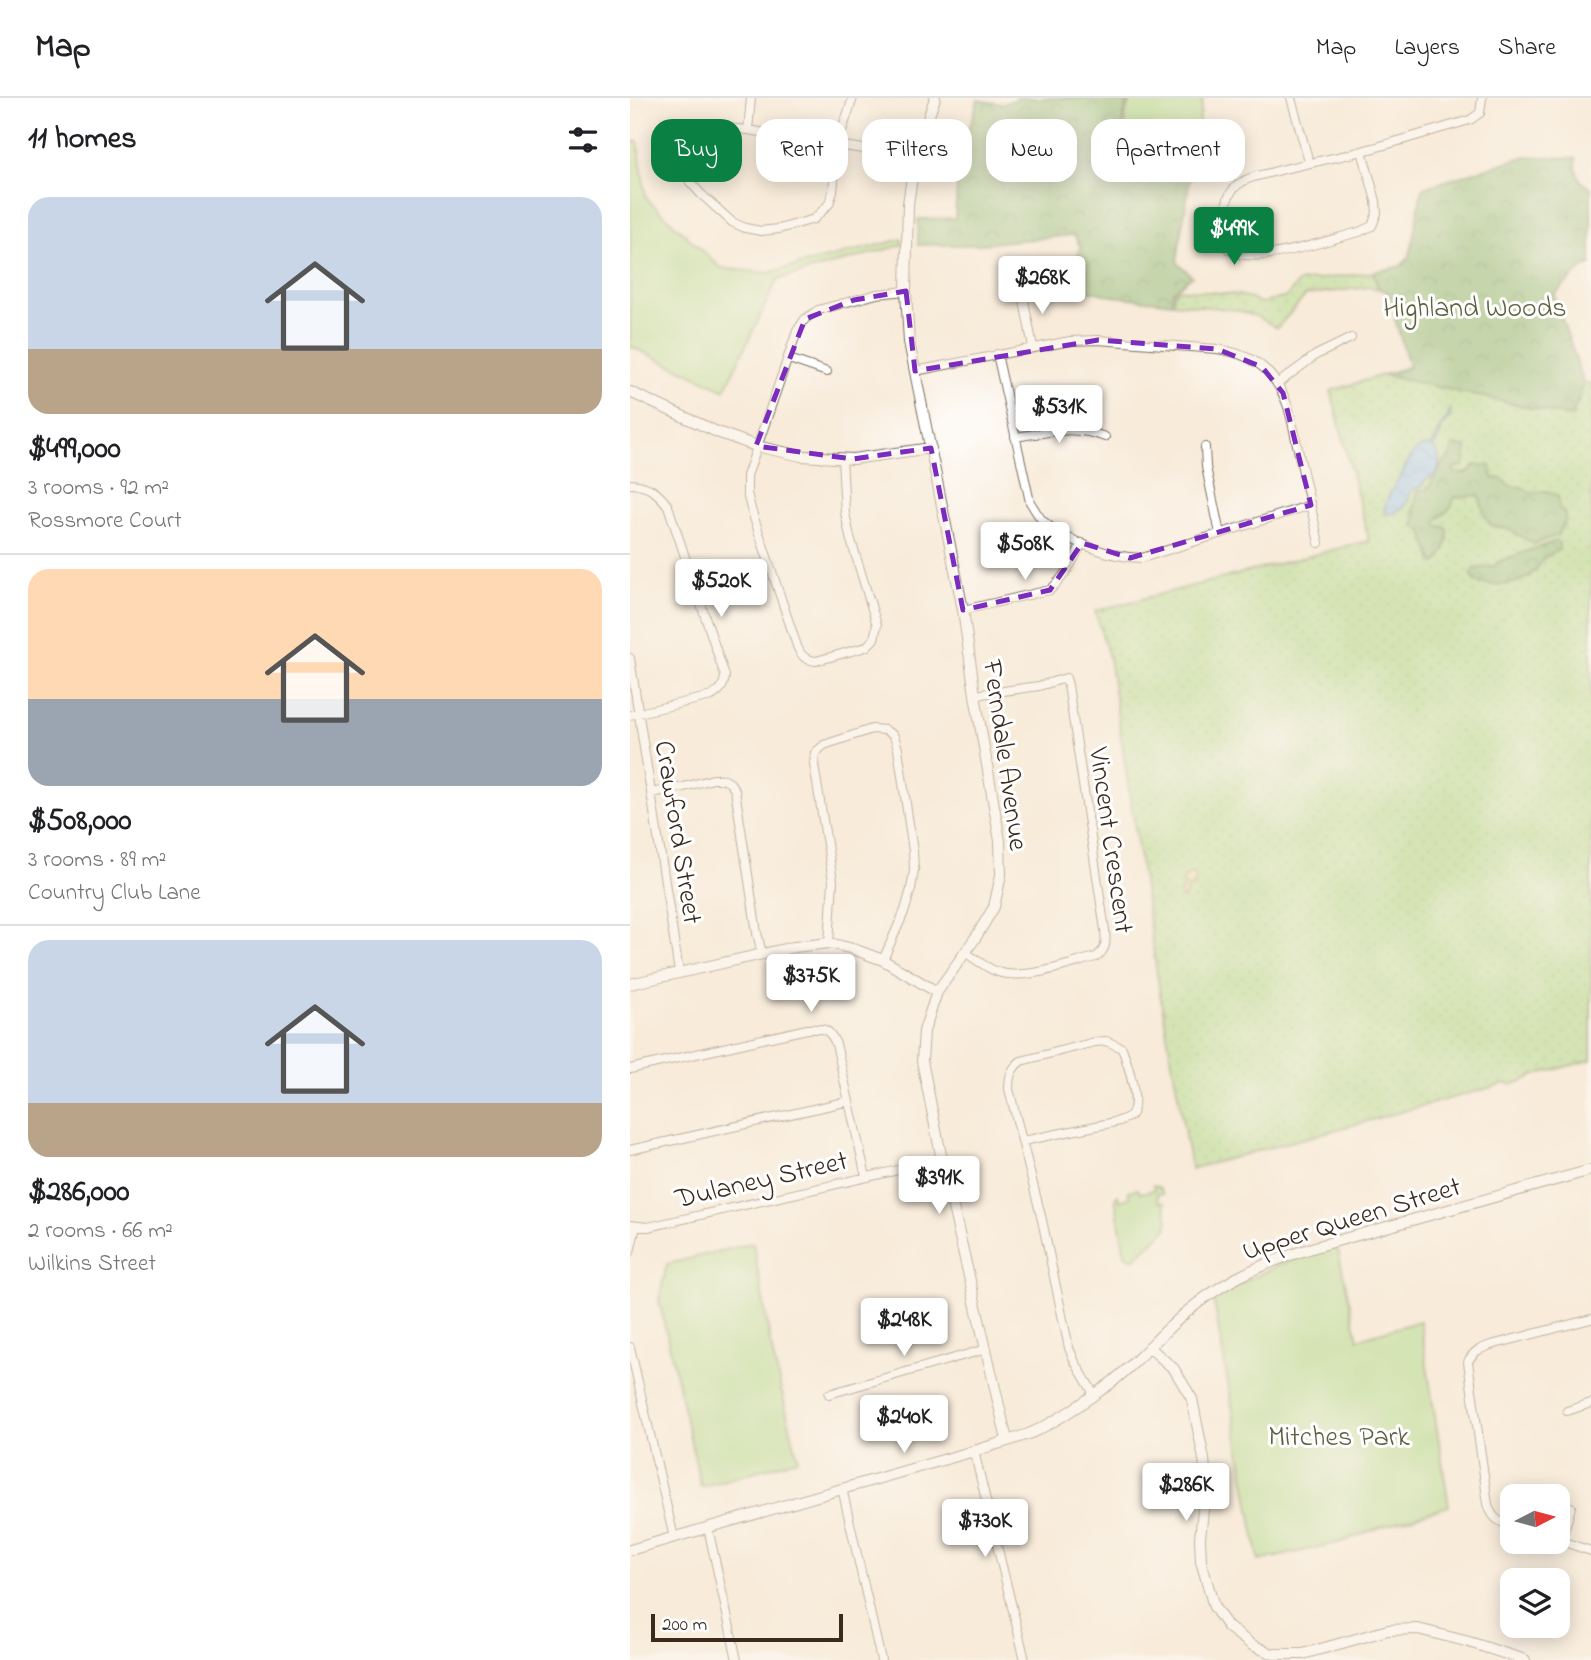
<!DOCTYPE html>
<html lang="en">
<head>
<meta charset="utf-8">
<style>
	body { margin:0; font-family:"Indie Flower",sans-serif; background:#f2f2f2; color:#202124; height:100vh; display:flex; flex-direction:column; font-size:26px; white-space:nowrap }
	* { box-sizing:border-box; margin:0 }
	p { font-size:23px; color:#757577 }
	.icon { flex:none; width:38px; height:38px; fill:none; stroke:currentColor; stroke-width:2; stroke-linecap:round; stroke-linejoin:round }
	.map { position:relative; flex:1; overflow:hidden }
	.details { display:flex; flex-direction:column; background:#fff; width:630px }
	.details>* { flex:none }
	.hud { position:absolute; left:21px; top:21px; width:665px; height:63px; display:flex; gap:14px }
	.needle { width:46px; rotate:84deg }
	.controls { position:absolute; left:870px; top:1386px; display:grid; gap:14px }
	.controls a { display:grid; place-items:center; width:70px; height:70px; border-radius:14px; background:#fff; box-shadow:0 4px 18px #0003; font-size:35px }
	.scale { position:absolute; left:21px; bottom:18px; width:192px; box-sizing:border-box; padding-left:7px; border:4px solid #3b2a1e; border-top:0; font-size:19px; line-height:24px; white-space:nowrap; color:#3b2a1e; -webkit-text-stroke:5px #fff; paint-order:stroke }
	.price { position:absolute; translate:-50% -60px; padding:0 16px; border-radius:7px; background:#fff; color:#222; font-size:23px; line-height:46px; filter:drop-shadow(0 2px 4px #0008) }
	.price::after { content:''; position:absolute; left:50%; top:42px; width:21px; height:16px; margin-left:-10px; background:inherit; clip-path:polygon(0 0,100% 0,50% 100%) }
	.price.current { background:#0b8043; color:#fff }
	ul { padding:0; list-style:none }
	li { display:grid; align-content:center; gap:14px; height:371px; padding:0 28px }
	li+li { border-top:2px solid #e0e0e0 }
	li span { display:grid; place-items:center; height:217px; border-radius:21px; color:#555 }
	li>.icon { margin-inline-start:auto }
	span .icon { width:126px; height:126px; fill:#fffc; stroke-width:1 }
	li b { font-size:30px }
	h2 { display:flex; justify-content:space-between; align-items:center; height:84px; padding:0 28px; font-size:30px }
	.tag { padding:0 24px; border-radius:21px; background:#fff; box-shadow:0 4px 18px #0003; font-size:24px; line-height:63px }
	.tag.current { background:#0b8043; color:#fff }
	header { display:flex; align-items:center; gap:42px; box-sizing:border-box; height:98px; padding:0 35px; background:#fff; border-bottom:2px solid #e0e0e0 }
	header strong { font-size:33px }
	nav { display:flex; gap:38px; margin-inline-start:auto; font-size:24px }
	main { display:flex; flex:1; min-height:0 }
	.map>svg:first-child { display:block }
	.grass { fill:url(#grass-dots); stroke:#748254; stroke-width:2 }
	.forest { fill:url(#forest-crowns); stroke:#62724a; stroke-width:2 }
	.sand { fill:url(#sand-dots); stroke:#94825e; stroke-width:2 }
	.park { fill:#acdb89; stroke:#748254; stroke-width:2 }
	.water { fill:url(#water-waves); stroke:#5c7488; stroke-width:2 }
	.lines { fill:none; stroke-linecap:round; stroke-linejoin:round }
	.minor-casing { stroke:#7d6e5f; stroke-width:10 }
	.tertiary-casing { stroke:#7d6e5f; stroke-width:12 }
	.minor { stroke:#fff; stroke-width:8 }
	.tertiary { stroke:#fff; stroke-width:10 }
	.marked { fill:none; stroke:#7b2cbf; stroke-width:5; stroke-dasharray:14 9; stroke-linejoin:round }
	.labels { text-anchor:middle; stroke-width:6; stroke-linejoin:round; paint-order:stroke }
	.park-label { font-size:28px; fill:#5d5f3e; stroke:#fff }
	.street-label { font-size:28px; fill:#3b2a1e; stroke:#fff }
</style>
</head>
<body>
<header>
<strong>Map</strong>
<nav><a>Map</a><a>Layers</a><a>Share</a></nav>
</header>
<main>
<section class="details">
<h2>11 homes<svg class="icon" aria-label="filters" viewBox="0 0 24 24"><path d="M4 7h16M4 17h16"/><circle cx="9" cy="7" r="2"/><circle cx="15" cy="17" r="2"/></svg></h2>
<ul>
<li><span style="background:linear-gradient(#c9d6e8 70%,#b9a48a 0)"><svg class="icon" aria-label="home" viewBox="0 0 24 24"><path d="M3 11l9-7 9 7M6 9v11h12V9"/></svg></span><div><b>$499,000</b><p>3 rooms · 92 m²</p><p>Rossmore Court</p></div></li>
<li><span style="background:linear-gradient(#ffd9b3 60%,#9aa5b1 0)"><svg class="icon" aria-label="home" viewBox="0 0 24 24"><path d="M3 11l9-7 9 7M6 9v11h12V9"/></svg></span><div><b>$508,000</b><p>3 rooms · 89 m²</p><p>Country Club Lane</p></div></li>
<li><span style="background:linear-gradient(#c9d6e8 75%,#b9a48a 0)"><svg class="icon" aria-label="home" viewBox="0 0 24 24"><path d="M3 11l9-7 9 7M6 9v11h12V9"/></svg></span><div><b>$286,000</b><p>2 rooms · 66 m²</p><p>Wilkins Street</p></div></li>
</ul>
</section>
<div class="map">
<svg width="961" height="1562" viewBox="0 0 961 1562">
	<defs>
		<pattern id="grass-dots" width="8" height="8" patternUnits="userSpaceOnUse" patternTransform="scale(1.75)"><rect width="8" height="8" fill="#acdb89"/><path d="M2 2h.1M6 6h.1" fill="none" stroke="#95bc76" stroke-width="1.8" stroke-linecap="round"/></pattern>
		<pattern id="forest-crowns" width="20" height="18" patternUnits="userSpaceOnUse" patternTransform="scale(1.75)"><rect width="20" height="18" fill="#89bb75"/><path d="M2 6a3 3 0 1 1 6 0M12 15a3 3 0 1 1 6 0" fill="none" stroke="#71985f"/></pattern>
		<pattern id="sand-dots" width="8" height="8" patternUnits="userSpaceOnUse" patternTransform="scale(1.75)"><rect width="8" height="8" fill="#eeda9e"/><path d="M2 2h.1M6 6h.1" fill="none" stroke="#cdbb88" stroke-width="1.8" stroke-linecap="round"/></pattern>
		<pattern id="water-waves" width="16" height="10" patternUnits="userSpaceOnUse" patternTransform="scale(1.75)"><rect width="16" height="10" fill="#7ebdf2"/><path d="M0 5q4-4 8 0t8 0" fill="none" stroke="#689ac3"/></pattern>
	</defs>
	<rect width="100%" height="100%" fill="#fff"/>
	<filter id="ink" filterUnits="userSpaceOnUse"><feTurbulence type="fractalNoise" baseFrequency=".0143" numOctaves="2"/><feDisplacementMap in="SourceGraphic" scale="14" xChannelSelector="R" yChannelSelector="G"/><feConvolveMatrix kernelMatrix="1 2 1 2 8 2 1 2 1" color-interpolation-filters="sRGB"/></filter>
	<filter id="wash" filterUnits="userSpaceOnUse"><feTurbulence type="fractalNoise" baseFrequency=".00686" numOctaves="4" result="noise"/><feDisplacementMap in="SourceGraphic" scale="28" xChannelSelector="R" yChannelSelector="G"/><feGaussianBlur stdDeviation="1.57" result="paint"/><feColorMatrix in="noise" values="0 0 0 0 0 0 0 0 0 0 0 0 0 0 0 0 0 1.4 0 .05"/><feComposite in="paint" operator="in"/></filter>
	<g filter="url(#wash)">
		<rect width="100%" height="100%" fill="#f8ebd9"/>
		<path class="grass" d="M743 174 749 191 739 189 676 197 647 230 626 218 606 212 543 205 545 194 549 191 610 197 632 205 656 199 669 184Z
			M932 221 954 286 961 285V962L901 978 898 981 882 987 877 985 561 1071 530 896 479 560 465 513 710 450C718 446 729 446 739 443L701 293Z"/>
		<path class="forest" d="M389 0H500C489 19 492 41 495 61L507 67 535 57C540 46 546 37 557 32L566 41 547 164 562 178 543 193 541 205 482 198 450 190C441 177 447 162 450 148L444 137 341 147H288V121L325 120 328 66 348 2 372 6Z
			M896 58 946 60C945 73 949 85 961 90V167L952 170 924 197 954 286 942 319 754 277 779 269 765 221 763 203 756 193 749 191 743 174 771 168 780 158 792 90Z
			M824 347 837 350 834 368 823 370 825 375C836 377 839 376 845 367L860 368 863 380 873 381 880 388 892 389 901 395C914 393 918 390 929 400V411L934 414 936 422 927 437 904 446 876 430 862 428 855 419 849 397 824 400C823 412 814 414 806 423L808 428 816 429C822 439 814 453 809 463L805 465 803 463 792 432 784 428 786 414H783L788 393 797 392 815 363 818 361Z
			M926 443 929 445V452C922 455 914 458 910 465 908 468 907 471 904 474 889 489 864 488 845 484L841 476 844 471 865 468 867 464Z"/>
		<path class="sand" d="M561 775 565 777 566 785 562 786V790H558L555 799 553 801 550 795 556 787 552 785 554 780Z"/>
		<path class="park" d="M502 0H573L566 41 557 32C546 37 540 46 535 57L525 60 497 61C495 40 491 18 502 0Z
			M8 43 16 100 91 170 138 175 272 141V147L147 182 95 292 0 248V45Z
			M523 1087 529 1089 533 1096H527L529 1104H534L538 1123 536 1132 505 1160H500L495 1157 485 1100 488 1097 490 1103 500 1099 498 1093 508 1091 510 1095 524 1092Z
			M123 1145 143 1258 168 1361 71 1389 29 1202 37 1166Z
			M707 1148 728 1241 790 1223 819 1408 751 1429 711 1444 629 1463 583 1199 648 1167Z"/>
		<path class="water" d="M821 310 820 319 812 329 808 341 803 349C814 361 811 377 794 383L792 388 781 393C778 405 770 417 755 416L754 411C757 404 759 397 763 390 766 385 769 381 772 376 780 362 781 347 802 348L811 328 817 320Z"/>
	</g>
	<g filter="url(#ink)">
		<g class="lines">
			<defs>
				<path id="minor" d="M223 0 207 47 203 93 199 106 184 121 149 131 131 133 115 130 102 124 71 96 60 84 52 69 48 55 51 43 57 34 74 28 118 32 207 47 285 59
					M661 0 679 64
					M118 32 121 0
					M732 53 746 103 747 115 742 128 729 134C700 141 629 167 603 154 590 147 592 132 594 120 596 105 598 92 612 84 621 78 633 77 643 74 672 66 702 61 732 53 768 44 804 32 840 22L850 15 852 0
					M392 193 403 249
					M367 256 400 404C404 410 408 418 413 423 435 443 482 460 512 460L681 407
					M159 261 197 274
					M285 273 440 243 468 242 587 251C608 254 630 262 643 280 660 301 663 330 669 356 676 386 682 415 689 445
					M647 286 686 257 721 240
					M385 339C419 334 442 327 475 339
					M575 349 576 369 590 436
					M212 360 215 415 220 439 247 527 244 541 236 549 186 563C175 562 171 558 167 548L121 411 117 395V378L167 233 175 221 188 212 247 196 276 193
					M0 386C18 387 28 394 38 408L95 578C94 588 91 592 82 598L0 617
					M333 512 420 492C435 479 443 463 452 445
					M0 560 49 874
					M21 695 54 689 83 681H93L100 685 105 692 127 835 132 856
					M199 845 203 783 184 667 185 655 194 647 242 631 255 632 264 638 268 651 283 753 284 772 281 791 275 812 253 862
					M335 854C345 861 356 870 368 874 395 883 438 866 466 859 477 851 476 844 475 832L438 587 436 580 409 588 345 597
					M0 971 177 931C194 930 199 930 206 946L236 1079
					M393 1043 490 1023C491 1022 499 1019 500 1018 512 1007 497 964 492 950L476 943 465 944 391 963C381 971 379 978 379 991L412 1122 439 1250 445 1264 464 1296
					M0 1052 219 1003
					M0 1127 18 1129 312 1062
					M0 1154 6 1128
					M0 1249 44 1440
					M199 1296 356 1251
					M937 1313 961 1305
					M344 1353 395 1562
					M212 1390 251 1562
					M882 1428C868 1424 862 1420 858 1406L838 1264C843 1253 850 1251 861 1247L961 1221
					M78 1430 107 1562
					M928 1442 961 1453
					M931 1443 941 1409"/>
				<path id="tertiary" d="M305 0 285 59 278 106 276 193 279 244 333 512 345 597 370 743 371 777 364 809 346 839 307 894 294 933 292 963 312 1062 377 1342
					M0 294 87 334 126 348 171 358 223 361 301 350
					M0 886 164 849 199 845 223 851 253 862 307 894
					M519 1249 544 1271 562 1301 574 1361 576 1385 570 1440 571 1463 584 1509 598 1529 622 1547 643 1556H673L758 1532 788 1531 839 1544 895 1562
					M0 1452 344 1353C363 1347 383 1342 401 1335 426 1324 451 1306 474 1290 499 1273 519 1248 541 1228 586 1185 627 1167 685 1149L961 1072"/>
			</defs>
			<use href="#minor" class="minor-casing"/>
			<use href="#tertiary" class="tertiary-casing"/>
			<use href="#minor" class="minor"/>
			<use href="#tertiary" class="tertiary"/>
		</g>
	</g>
	<path d="M0 0H961V1562H0ZM276 193 285 273 468 242 587 251 632 269 653 295 681 407 500 460 452 445 420 492 333 512 301 350 223 361 126 348 175 221 224 202Z" fill="#f8ebd9" fill-opacity=".55" fill-rule="evenodd"/>
	<path class="marked" d="M276 193 285 273 468 242 587 251 632 269 653 295 681 407 500 460 452 445 420 492 333 512 301 350 223 361 126 348 175 221 224 202Z"/>
	<g class="labels">
		<g class="park-label">
			<text x="845" y="218">Highland Woods</text>
			<text x="709" y="1347">Mitches Park</text>
		</g>
		<g class="street-label">
			<text transform="translate(377 657) rotate(82)" y="10">Ferndale Avenue</text>
			<text transform="translate(50 734) rotate(81)" y="10">Crawford Street</text>
			<text transform="translate(483 742) rotate(82)" y="10">Vincent Crescent</text>
			<text transform="translate(131 1080) rotate(-13)" y="10">Dulaney Street</text>
			<text transform="translate(721 1119) rotate(-17)" y="10">Upper Queen Street</text>
		</g>
	</g>
</svg>
<div class="controls">
<a><svg class="needle" viewBox="-14 -14 28 28"><path d="M0-13l5 13h-10z" fill="#e53935"/><path d="M0 13l5-13h-10z" fill="#757577"/></svg></a>
<a><svg class="icon" aria-label="layers" viewBox="0 0 24 24"><path d="M12 4l9 5-9 5-9-5zM3 14l9 5 9-5"/></svg></a>
</div>
<div class="scale">200 m</div>
<b class="price current" style="left:604px;top:169px">$499K</b>
<b class="price" style="left:412px;top:218px">$268K</b>
<b class="price" style="left:429px;top:347px">$531K</b>
<b class="price" style="left:395px;top:484px">$508K</b>
<b class="price" style="left:91px;top:521px">$520K</b>
<b class="price" style="left:181px;top:916px">$375K</b>
<b class="price" style="left:309px;top:1118px">$391K</b>
<b class="price" style="left:274px;top:1260px">$248K</b>
<b class="price" style="left:274px;top:1357px">$240K</b>
<b class="price" style="left:556px;top:1425px">$286K</b>
<b class="price" style="left:355px;top:1461px">$730K</b>
<div class="hud">
<a class="tag current">Buy</a>
<a class="tag">Rent</a>
<a class="tag">Filters</a>
<a class="tag">New</a>
<a class="tag">Apartment</a>
</div>
</div>
</main>
</body>
</html>
